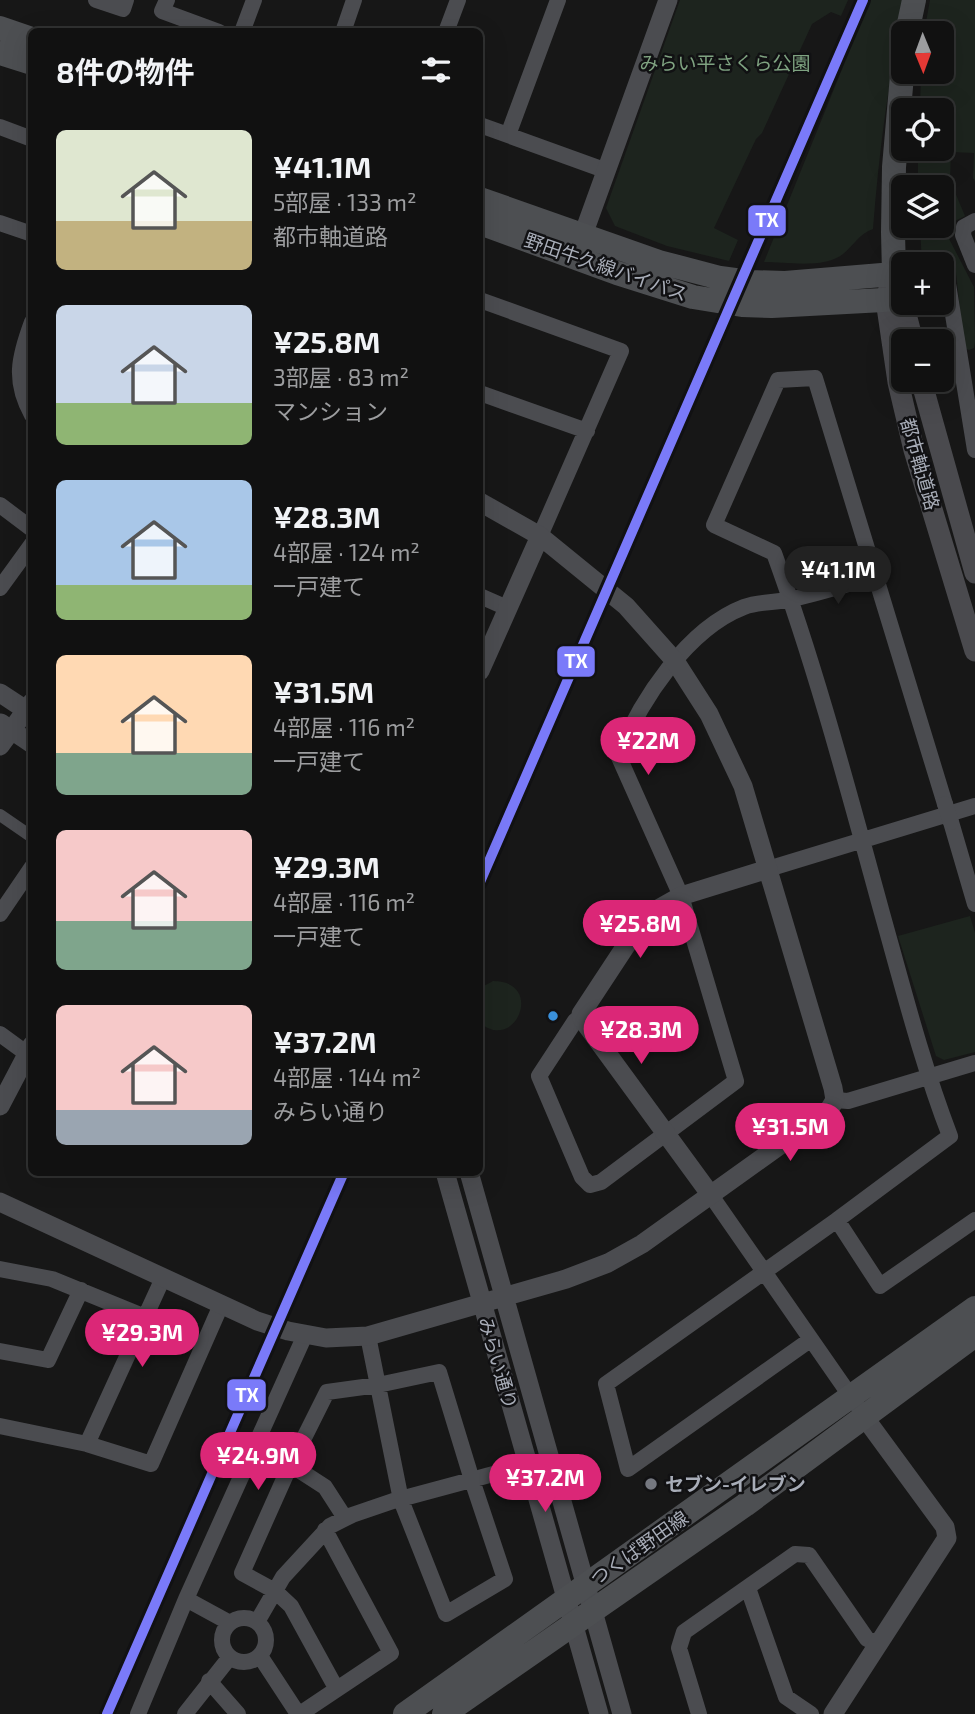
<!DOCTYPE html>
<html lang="ja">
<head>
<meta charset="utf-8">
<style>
	body { margin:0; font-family:"Exo 2","Noto Sans JP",sans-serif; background:#1a1a1a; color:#f1f3f6; height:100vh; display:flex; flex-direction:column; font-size:26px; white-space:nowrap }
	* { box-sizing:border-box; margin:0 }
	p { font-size:23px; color:#9c9d9f }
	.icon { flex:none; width:38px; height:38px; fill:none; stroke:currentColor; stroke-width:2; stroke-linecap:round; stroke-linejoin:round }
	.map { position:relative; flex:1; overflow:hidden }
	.panel { position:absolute; left:28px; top:28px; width:455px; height:1148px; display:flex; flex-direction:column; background:#111; border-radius:10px; box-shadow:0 7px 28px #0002,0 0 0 2px #303131 }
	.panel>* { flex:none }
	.needle { width:46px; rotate:179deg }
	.tools { position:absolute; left:891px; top:21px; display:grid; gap:14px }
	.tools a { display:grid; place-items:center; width:63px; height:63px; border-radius:10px; background:#111; box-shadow:0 7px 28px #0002,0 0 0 2px #303131; font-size:35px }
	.price { position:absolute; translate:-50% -60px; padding:0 16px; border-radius:24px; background:#db2777; color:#fff; font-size:23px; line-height:46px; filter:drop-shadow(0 2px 4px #0008) }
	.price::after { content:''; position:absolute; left:50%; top:42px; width:21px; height:16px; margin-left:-10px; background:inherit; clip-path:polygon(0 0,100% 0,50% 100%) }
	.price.on { background:#222; color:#fff }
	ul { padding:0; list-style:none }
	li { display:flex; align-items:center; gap:21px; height:175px; padding:0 28px }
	li span { display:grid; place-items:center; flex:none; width:196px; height:140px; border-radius:10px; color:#555 }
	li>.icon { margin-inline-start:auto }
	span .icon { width:84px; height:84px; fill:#fffc; stroke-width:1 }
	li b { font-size:30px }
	h2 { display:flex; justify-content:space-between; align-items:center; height:84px; padding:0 28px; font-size:30px }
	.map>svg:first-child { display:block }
	.green { fill:#1d241e }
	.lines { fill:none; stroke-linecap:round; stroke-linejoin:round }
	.pedestrian { stroke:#4b4c50; stroke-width:12 }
	.minor { stroke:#4b4c50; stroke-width:16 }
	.tertiary { stroke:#4b4c50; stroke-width:19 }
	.secondary { stroke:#4a4a4e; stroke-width:21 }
	.primary { stroke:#4d4f52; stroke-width:24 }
	.minor-bridge { stroke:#4b4c50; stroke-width:16 }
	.rail-1-casing { stroke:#111113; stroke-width:16 }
	.rail-1 { stroke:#7a7af9; stroke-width:10 }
	.bus-dot { fill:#3a90db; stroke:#111113; stroke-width:2.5 }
	.poi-dot { fill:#757880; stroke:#111113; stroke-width:2.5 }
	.labels { text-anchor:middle; stroke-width:5; stroke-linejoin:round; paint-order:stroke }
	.park-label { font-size:19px; fill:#7fa381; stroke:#111113 }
	.street-label { font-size:19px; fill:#a8adb8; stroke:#111113 }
	.poi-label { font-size:19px; font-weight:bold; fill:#a8adb8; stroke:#111113; text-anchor:start }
	.line-badge { stroke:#111113; stroke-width:2.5 }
	.badge-label { font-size:19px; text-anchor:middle; font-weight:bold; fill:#fff }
</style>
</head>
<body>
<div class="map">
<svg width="975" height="1714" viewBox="0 0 975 1714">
	<rect width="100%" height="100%" fill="#171717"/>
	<path class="green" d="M680 0H848L841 16 831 12 812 24 762 133 756 139 714 228 738 240 729 261 667 246 615 226 606 208Z
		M870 0H905C889 76 879 151 873 229 860 233 853 246 843 254 824 269 787 262 764 262Z
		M930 0H975V181L973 178 974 153 951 152 950 180 965 216 943 227 974 287 975 342 974 348 969 350 964 348 955 263 922 264 920 226H942V187H918V149H942V110H920L921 72H942V33H924Z
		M970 916 975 933V1052L944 1060 936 1056 898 936Z
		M493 981C545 981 516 1053 480 1023V988Z"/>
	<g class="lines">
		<path class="pedestrian" d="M0 815 32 837"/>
		<path class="minor" d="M96 0 123 9 126 0
			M167 0 162 11 219 32
			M242 32 254 0
			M343 32 354 0
			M446 32 458 0
			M480 125 607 171
			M0 127 32 139
			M508 135 558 0
			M975 221 964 227 963 235 975 265
			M0 223 32 234
			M942 278 948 284 975 450
			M480 300 621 351 540 536
			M32 322C19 357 13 381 32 415
			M480 393 587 431
			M0 505 32 529
			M0 588 32 544
			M480 596 507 608
			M945 804 815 378 778 380 714 525 774 553C817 671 849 793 882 913 903 988 922 1063 950 1136L837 1220 880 1286 975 1220
			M951 822 975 904
			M768 869 975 806
			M0 914 32 867
			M581 1017 575 1021 539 1076 582 1177 590 1185 601 1182 736 1081 681 896 618 755C641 700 687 629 744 607 759 601 777 603 792 599 820 593 848 584 875 576
			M0 1034 26 1053
			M835 1100 848 1101 975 1063
			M710 1194 856 1404
			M0 1269 52 1279 145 1317
			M810 1340 628 1469 606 1384 837 1220
			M0 1351 48 1360 81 1290
			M0 1426 87 1444 151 1464 221 1305
			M87 1444 163 1278
			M291 1465 325 1487 345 1518
			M748 1588 786 1697 811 1714
			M186 1599 230 1623
			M222 1640a22 22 0 1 1 44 0a22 22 0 1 1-44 0Z
			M257 1622 283 1577 330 1526 352 1515 393 1501 527 1465
			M260 1656 298 1714
			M209 1681 238 1714
			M336 1688 291 1606 275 1591 242 1573 288 1470 327 1392 378 1385 439 1372 472 1480 505 1579 446 1614 401 1500 368 1336
			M138 1714 186 1599 305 1335
			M185 1714 230 1657
			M300 1714 391 1653 325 1530
			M699 1714 679 1648 684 1632 795 1554 809 1555 867 1639 878 1643"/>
		<path class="tertiary" d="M579 246 668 0
			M480 671 540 536
			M0 693 32 714
			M1 723 32 744
			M0 746 32 702
			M0 1106 32 1045
			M445 1172 599 1714
			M469 1172 622 1714
			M710 1194 582 1019 581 1014 629 941 658 909 681 896 768 869
			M0 1202 257 1321 288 1331 326 1338 368 1336 566 1279 608 1263 642 1244 829 1110 835 1100 833 1088 743 786 709 714 675 661 626 606 540 536 480 502
			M833 1714 947 1538 945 1527 865 1418"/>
		<path class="secondary" d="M890 285 886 300 898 382 914 450 975 651
			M903 303 913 341
			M921 380 975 573"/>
		<path class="primary" d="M0 28 32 39
			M907 33 914 0
			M0 53 32 63
			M480 199 659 262 720 278 750 282 785 283 894 274
			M480 223 617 273 693 297 742 305 772 306 902 299 894 274 893 232 894 167 903 64
			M405 1714 975 1308
			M444 1714 745 1505 975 1335"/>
		<path class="minor-bridge" d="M945 804 951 822"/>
		<defs>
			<path id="rail-1" d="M480 882 863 0
				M107 1714 344 1172"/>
		</defs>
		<use href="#rail-1" class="rail-1-casing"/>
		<use href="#rail-1" class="rail-1"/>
	</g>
	<circle class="bus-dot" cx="553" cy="1016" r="6"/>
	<circle class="poi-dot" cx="651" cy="1484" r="7"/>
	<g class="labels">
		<g class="park-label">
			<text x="725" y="70">みらい平さくら公園</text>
		</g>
		<g class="street-label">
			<text transform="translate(606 267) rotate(19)" y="7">野田牛久線バイパス</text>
			<text transform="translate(920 464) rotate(74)" y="7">都市軸道路</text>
			<text transform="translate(498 1363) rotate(74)" y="7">みらい通り</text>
			<text transform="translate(639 1548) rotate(-35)" y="7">つくば野田線</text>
		</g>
		<g class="poi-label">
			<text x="665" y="1491">セブン-イレブン</text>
		</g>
	</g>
	<g class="line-badge">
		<rect x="747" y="204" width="40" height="33" rx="7" fill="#7a7af9"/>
		<rect x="556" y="645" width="40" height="33" rx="7" fill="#7a7af9"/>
		<rect x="226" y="1378" width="41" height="34" rx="7" fill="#7a7af9"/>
	</g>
	<g class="badge-label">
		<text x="767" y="227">TX</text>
		<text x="576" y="668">TX</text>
		<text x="247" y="1402">TX</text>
	</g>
</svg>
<div class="tools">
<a><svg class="needle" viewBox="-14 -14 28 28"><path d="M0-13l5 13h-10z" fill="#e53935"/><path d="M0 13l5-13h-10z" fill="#9c9d9f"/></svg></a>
<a><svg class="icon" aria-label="locate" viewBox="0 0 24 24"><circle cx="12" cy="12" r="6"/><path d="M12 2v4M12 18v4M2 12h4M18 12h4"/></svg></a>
<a><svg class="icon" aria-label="layers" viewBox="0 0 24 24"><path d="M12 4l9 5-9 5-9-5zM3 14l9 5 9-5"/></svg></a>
<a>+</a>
<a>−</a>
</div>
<b class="price on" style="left:838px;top:606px">¥41.1M</b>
<b class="price" style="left:648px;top:777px">¥22M</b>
<b class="price" style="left:640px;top:960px">¥25.8M</b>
<b class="price" style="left:641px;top:1066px">¥28.3M</b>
<b class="price" style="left:790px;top:1163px">¥31.5M</b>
<b class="price" style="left:142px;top:1369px">¥29.3M</b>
<b class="price" style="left:258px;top:1492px">¥24.9M</b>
<b class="price" style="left:545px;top:1514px">¥37.2M</b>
<section class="panel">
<h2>8件の物件<svg class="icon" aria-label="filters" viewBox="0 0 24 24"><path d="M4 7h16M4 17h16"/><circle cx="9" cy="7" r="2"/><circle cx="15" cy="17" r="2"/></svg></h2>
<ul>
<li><span style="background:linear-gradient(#dfe7d0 65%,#c2b280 0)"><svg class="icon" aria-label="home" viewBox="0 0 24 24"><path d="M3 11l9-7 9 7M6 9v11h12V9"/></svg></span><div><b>¥41.1M</b><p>5部屋 · 133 m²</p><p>都市軸道路</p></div></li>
<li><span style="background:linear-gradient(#c9d6e8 70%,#8fb573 0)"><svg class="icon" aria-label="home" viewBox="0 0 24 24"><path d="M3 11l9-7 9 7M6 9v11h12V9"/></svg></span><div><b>¥25.8M</b><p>3部屋 · 83 m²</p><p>マンション</p></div></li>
<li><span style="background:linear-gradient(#a9c7e8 75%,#8fb573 0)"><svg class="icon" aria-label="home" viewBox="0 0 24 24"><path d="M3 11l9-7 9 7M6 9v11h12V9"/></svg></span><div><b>¥28.3M</b><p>4部屋 · 124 m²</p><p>一戸建て</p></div></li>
<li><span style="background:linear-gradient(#ffd9b3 70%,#7fa58c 0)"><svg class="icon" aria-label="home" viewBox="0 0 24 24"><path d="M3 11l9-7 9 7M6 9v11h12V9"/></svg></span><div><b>¥31.5M</b><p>4部屋 · 116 m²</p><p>一戸建て</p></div></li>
<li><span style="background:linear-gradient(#f6c9c9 65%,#7fa58c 0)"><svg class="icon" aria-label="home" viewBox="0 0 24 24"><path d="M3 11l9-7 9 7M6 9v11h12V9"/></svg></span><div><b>¥29.3M</b><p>4部屋 · 116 m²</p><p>一戸建て</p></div></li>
<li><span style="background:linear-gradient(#f6c9c9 75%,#9aa5b1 0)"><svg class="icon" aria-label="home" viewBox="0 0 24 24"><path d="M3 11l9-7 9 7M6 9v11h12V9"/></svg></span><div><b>¥37.2M</b><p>4部屋 · 144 m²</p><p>みらい通り</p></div></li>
</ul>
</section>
</div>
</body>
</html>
